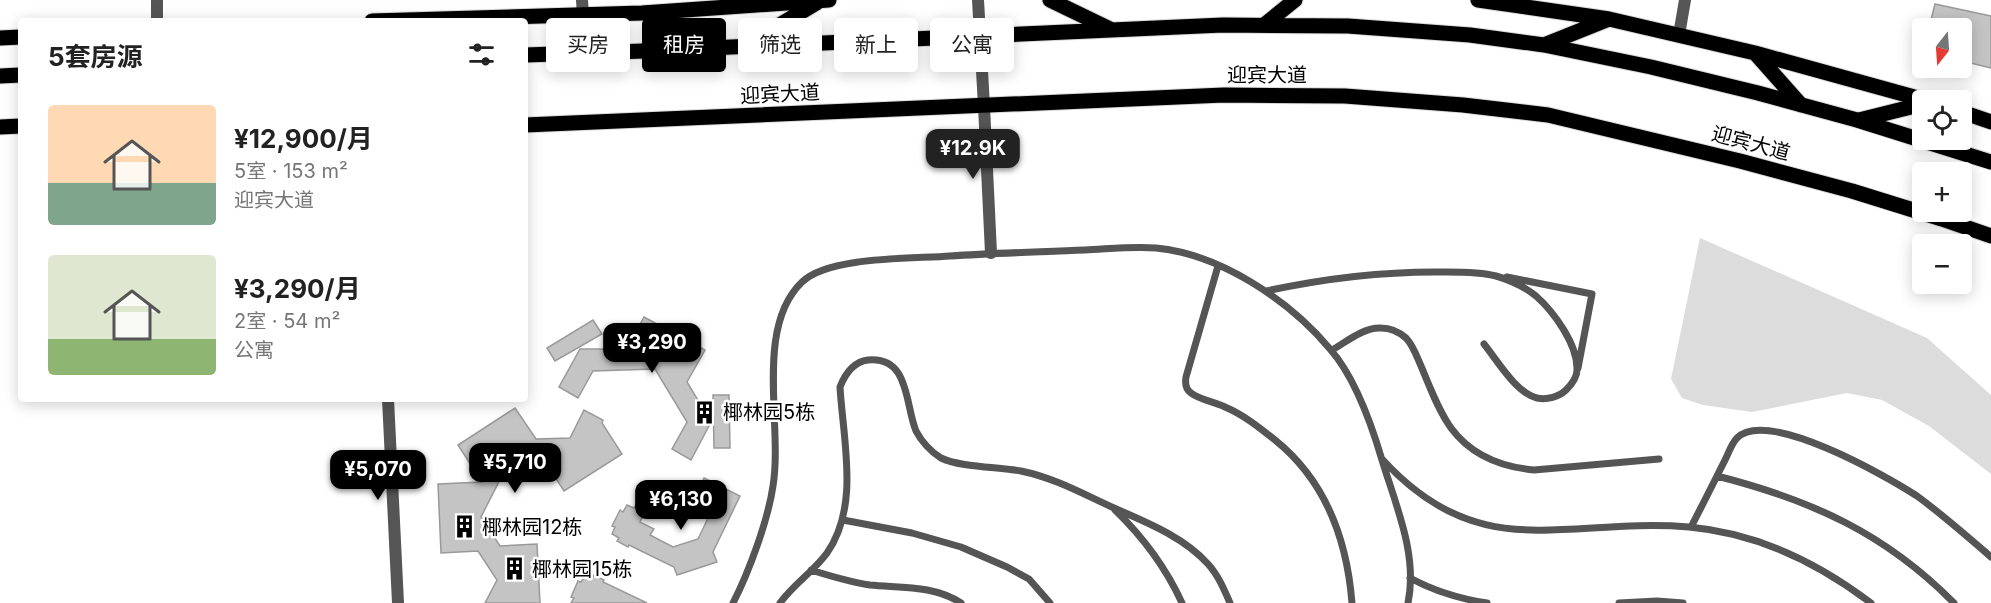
<!DOCTYPE html>
<html lang="zh">
<head>
<meta charset="utf-8">
<style>
	body { margin:0; font-family:Inter,"Noto Sans SC",sans-serif; background:#f6f6f6; color:#222; height:100vh; display:flex; flex-direction:column; font-size:22px; white-space:nowrap }
	* { box-sizing:border-box; margin:0 }
	p { font-size:20px; color:#767676 }
	.icon { flex:none; width:33px; height:33px; fill:none; stroke:currentColor; stroke-width:2; stroke-linecap:round; stroke-linejoin:round }
	.map { position:relative; flex:1; overflow:hidden }
	.details { position:absolute; left:18px; top:18px; width:510px; height:384px; display:flex; flex-direction:column; background:#fff; border-radius:6px; box-shadow:0 3px 15px #0003 }
	.details>* { flex:none }
	.hud { position:absolute; left:546px; top:18px; width:570px; height:54px; display:flex; gap:12px }
	.needle { width:39px; rotate:197deg }
	.tools { position:absolute; left:1912px; top:18px; display:grid; gap:12px }
	.tools a { display:grid; place-items:center; width:60px; height:60px; border-radius:6px; background:#fff; box-shadow:0 3px 15px #0003; font-size:30px }
	.price { position:absolute; translate:-50% -51px; padding:0 14px; border-radius:12px; background:#000; color:#fff; font-size:20px; line-height:39px; filter:drop-shadow(0 2px 3px #0008) }
	.price::after { content:''; position:absolute; left:50%; top:36px; width:18px; height:14px; margin-left:-9px; background:inherit; clip-path:polygon(0 0,100% 0,50% 100%) }
	.price.current { background:#222; color:#fff }
	ul { padding:0; list-style:none }
	li { display:flex; align-items:center; gap:18px; height:150px; padding:0 30px }
	li span { display:grid; place-items:center; flex:none; width:168px; height:120px; border-radius:6px; color:#555 }
	li>.icon { margin-inline-start:auto }
	span .icon { width:72px; height:72px; fill:#fffc; stroke-width:1 }
	li b { font-size:26px }
	h2 { display:flex; justify-content:space-between; align-items:center; height:72px; padding:0 30px; font-size:26px }
	.chip { padding:0 21px; border-radius:6px; background:#fff; box-shadow:0 3px 15px #0003; font-size:21px; line-height:54px }
	.chip.current { background:#000; color:#fff }
	.map>svg:first-child { display:block }
	.green { fill:#dcdcdc }
	.building { fill:#c4c4c4; stroke:#999; stroke-width:1.5 }
	.lines { fill:none; stroke-linecap:round; stroke-linejoin:round }
	.primary-casing { stroke:#dbdbdb; stroke-width:17 }
	.service { stroke:#555; stroke-width:7 }
	.minor { stroke:#555; stroke-width:12 }
	.tertiary { stroke:#555; stroke-width:12 }
	.primary { stroke:#000; stroke-width:15 }
	.labels { text-anchor:middle; stroke-width:5; stroke-linejoin:round; paint-order:stroke }
	.street-label { font-size:20px; fill:#000; stroke:#fff }
	.poi-label { font-size:20px; fill:#000; stroke:#fff; text-anchor:start }
</style>
</head>
<body>
<div class="map">
<svg width="1991" height="603" viewBox="0 0 1991 603">
	<rect width="100%" height="100%" fill="#fff"/>
	<path class="green" d="M1700 238 1927 338 1991 395V474L1929 426 1882 400 1847 393 1752 412 1703 405 1682 398 1671 379Z"/>
	<path class="building" d="M1935 4 1991 16V68L1962 61V28H1929Z
		M644 317 705 350 687 382 711 422 691 460 672 449 687 422 655 369 593 371 578 398 559 387 580 349H627Z
		M593 320 602 334 555 361 547 348Z
		M713 395H729L730 448H714Z
		M515 408 536 439 570 438 584 410 603 420 602 423 622 454 564 491 544 460 509 462 481 517 500 546 537 544 540 603H485L497 580 478 551 441 553 438 484 482 482 458 445Z
		M704 478 740 496 713 552 717 562 677 575 674 567 629 545 628 547 617 541 619 538 612 534 615 527 612 526 620 510 623 512 627 505 634 508 636 505 646 510 640 522 654 529 650 535 673 547 698 539 708 518 696 513 703 499 696 496Z
		M594 575 604 580 603 582 647 603H571L574 598 571 597 578 581 581 582 585 576 592 579Z"/>
	<g class="lines">
		<defs>
			<path id="primary" d="M1050 0 1110 29
				M1478 0 1609 19 1755 53 1925 100
				M372 21 642 13 829 0
				M1264 25 1295 0
				M0 38 21 37
				M746 45 818 2
				M1544 45 1609 19
				M1755 53 1801 105
				M525 55 644 51 1223 25 1348 26 1470 35 1544 45 1651 67 1758 93 1857 120 1991 162
				M0 76 21 75
				M1962 112 1991 122
				M1859 120 1923 104
				M525 125 1224 95 1345 96 1463 105 1548 115 1740 161 1852 191 1942 219 1991 236
				M0 127 21 126"/>
		</defs>
		<use href="#primary" class="primary-casing"/>
		<path class="service" d="M1218 266 1186 377C1185 383 1185 389 1191 393 1200 400 1215 402 1225 407 1244 415 1260 428 1275 440 1326 481 1347 540 1352 603
			M1507 277 1592 294 1578 368
			M1266 291C1326 278 1385 271 1446 272 1462 272 1481 272 1496 276 1510 280 1525 287 1536 296 1554 312 1578 345 1577 370 1577 378 1571 385 1566 390 1559 397 1547 400 1537 398 1516 393 1497 360 1484 344
			M1332 350C1346 342 1364 327 1381 328 1390 328 1399 332 1406 338 1413 345 1417 357 1421 366 1430 387 1438 410 1451 428 1471 455 1501 467 1534 470L1659 459
			M1383 460C1481 567 1566 517 1689 527 1757 533 1817 562 1871 603
			M1717 476C1811 500 1885 533 1954 603
			M1115 510C1143 537 1166 568 1182 603
			M843 520 912 533 961 547 1007 567 1029 579 1050 603
			M1691 527C1702 506 1713 484 1724 462 1728 455 1731 444 1737 438 1766 407 1888 477 1917 496 1943 515 1967 536 1991 557
			M811 570C830 576 850 582 870 585 901 588 934 585 961 603
			M1410 578C1434 591 1461 599 1487 603
			M733 603C749 572 768 520 773 486 783 425 754 328 802 282 829 256 912 259 950 256 995 253 1040 252 1085 250 1108 249 1133 246 1156 248 1220 254 1289 300 1330 349 1354 376 1372 426 1382 460 1396 506 1418 555 1408 603
			M780 603C794 584 814 571 827 553 860 506 843 440 840 387 845 374 853 362 868 360 910 356 905 405 916 431 921 441 931 452 941 458 959 467 999 467 1021 471 1055 478 1083 494 1114 508 1146 522 1184 537 1208 564 1218 575 1224 589 1230 603
			M1619 603 1657 601 1683 603"/>
		<path class="minor" d="M157 0V21
			M582 0 583 15
			M1679 35 1685 0
			M984 106 991 253
			M388 399 398 603"/>
		<path class="tertiary" d="M978 0 984 106"/>
		<use href="#primary" class="primary"/>
	</g>
	<defs>
		<symbol id="building-bare" viewBox="-9 -9 18 18"><path d="M-4-6H4V6H1V3H-1V6H-4ZM-2.5-4.3h1.7v1.8h-1.7ZM.8-4.3h1.7v1.8H.8ZM-2.5-1h1.7V.8h-1.7ZM.8-1h1.7V.8H.8Z" fill="#000" stroke="#fff" stroke-width="2.5" paint-order="stroke"/></symbol>
	</defs>
	<g fill-rule="evenodd">
		<use href="#building-bare" x="688" y="396" width="33" height="33"/>
		<use href="#building-bare" x="448" y="510" width="33" height="33"/>
		<use href="#building-bare" x="498" y="552" width="33" height="33"/>
	</g>
	<g class="labels">
		<g class="street-label">
			<text x="1267" y="82">迎宾大道</text>
			<text transform="translate(780 94) rotate(-3)" y="7">迎宾大道</text>
			<text transform="translate(1751 143) rotate(15)" y="7">迎宾大道</text>
		</g>
		<g class="poi-label">
			<text x="723" y="419">椰林园5栋</text>
			<text x="482" y="534">椰林园12栋</text>
			<text x="532" y="576">椰林园15栋</text>
		</g>
	</g>
</svg>
<div class="tools">
<a><svg class="needle" viewBox="-14 -14 28 28"><path d="M0-13l5 13h-10z" fill="#e53935"/><path d="M0 13l5-13h-10z" fill="#767676"/></svg></a>
<a><svg class="icon" aria-label="locate" viewBox="0 0 24 24"><circle cx="12" cy="12" r="6"/><path d="M12 2v4M12 18v4M2 12h4M18 12h4"/></svg></a>
<a>+</a>
<a>−</a>
</div>
<b class="price current" style="left:973px;top:180px">¥12.9K</b>
<b class="price" style="left:652px;top:374px">¥3,290</b>
<b class="price" style="left:515px;top:494px">¥5,710</b>
<b class="price" style="left:378px;top:501px">¥5,070</b>
<b class="price" style="left:681px;top:531px">¥6,130</b>
<div class="hud">
<a class="chip">买房</a>
<a class="chip current">租房</a>
<a class="chip">筛选</a>
<a class="chip">新上</a>
<a class="chip">公寓</a>
</div>
<section class="details">
<h2>5套房源<svg class="icon" aria-label="filters" viewBox="0 0 24 24"><path d="M4 7h16M4 17h16"/><circle cx="9" cy="7" r="2"/><circle cx="15" cy="17" r="2"/></svg></h2>
<ul>
<li><span style="background:linear-gradient(#ffd9b3 65%,#7fa58c 0)"><svg class="icon" aria-label="home" viewBox="0 0 24 24"><path d="M3 11l9-7 9 7M6 9v11h12V9"/></svg></span><div><b>¥12,900/月</b><p>5室 · 153 m²</p><p>迎宾大道</p></div></li>
<li><span style="background:linear-gradient(#dfe7d0 70%,#8fb573 0)"><svg class="icon" aria-label="home" viewBox="0 0 24 24"><path d="M3 11l9-7 9 7M6 9v11h12V9"/></svg></span><div><b>¥3,290/月</b><p>2室 · 54 m²</p><p>公寓</p></div></li>
</ul>
</section>
</div>
</body>
</html>
